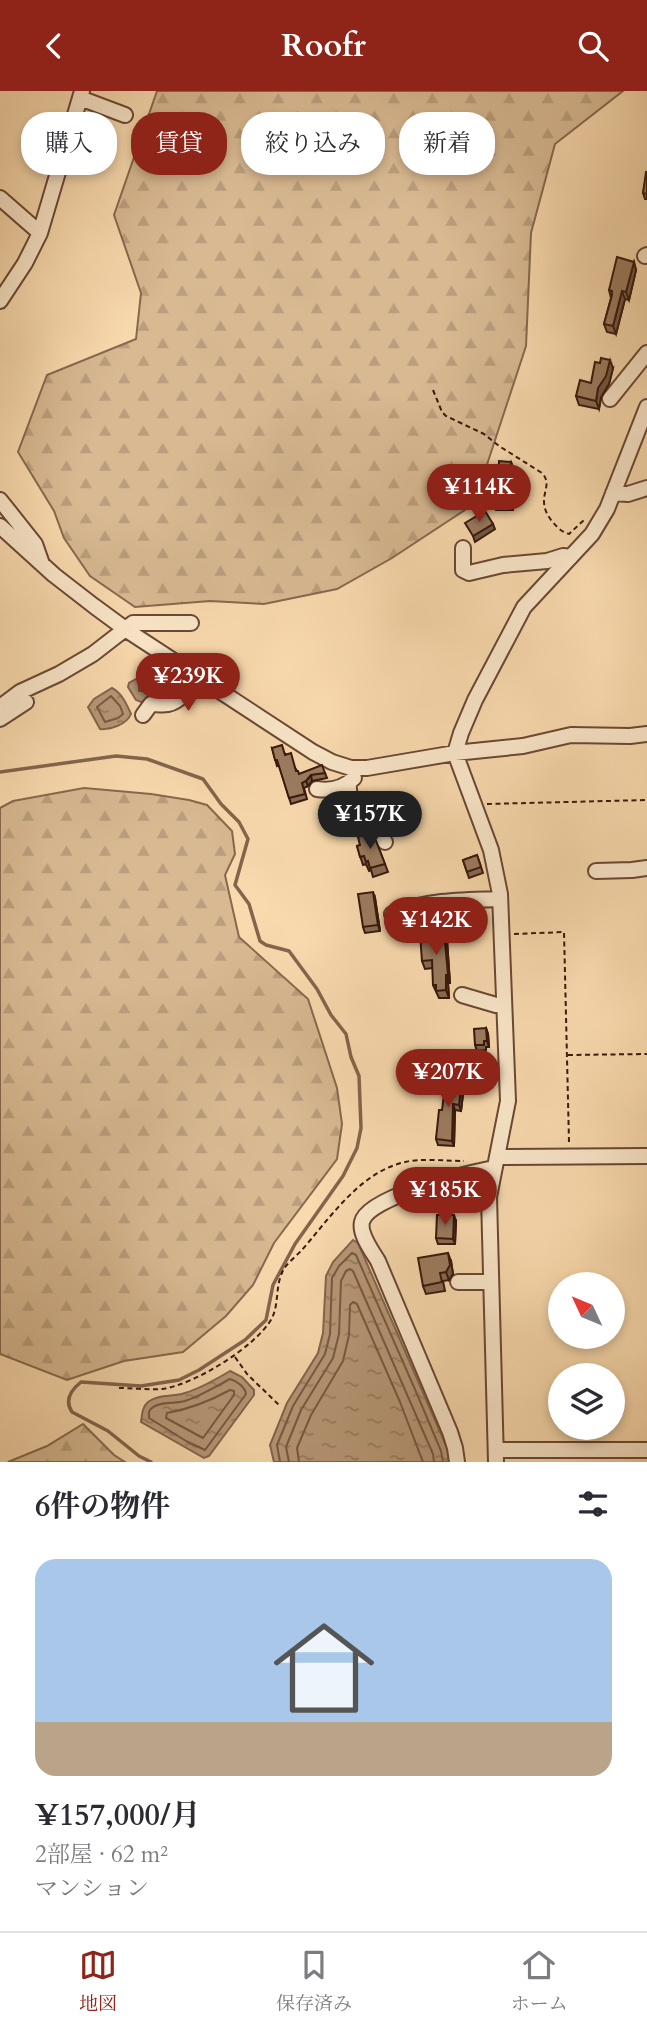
<!DOCTYPE html>
<html lang="ja">
<head>
<meta charset="utf-8">
<style>
	body { margin:0; font-family:Cardo,"Noto Serif JP",serif; background:#f2f2f3; color:#2b2b33; height:100vh; display:flex; flex-direction:column; font-size:26px; white-space:nowrap }
	* { box-sizing:border-box; margin:0 }
	p { font-size:23px; color:#7c7c81 }
	.icon { flex:none; width:38px; height:38px; fill:none; stroke:currentColor; stroke-width:2; stroke-linecap:round; stroke-linejoin:round }
	.map { position:relative; height:1371px; overflow:hidden }
	.side { display:flex; flex-direction:column; background:#fff; flex:1 }
	.side>* { flex:none }
	.guide { position:absolute; left:21px; top:21px; width:606px; height:63px; display:flex; gap:14px }
	.needle { width:46px; rotate:314deg }
	.buttons { position:absolute; left:548px; top:1181px; display:grid; gap:14px }
	.buttons a { display:grid; place-items:center; width:77px; height:77px; border-radius:50%; background:#fff; box-shadow:0 4px 10px #0003; font-size:35px }
	.price { position:absolute; translate:-50% -60px; padding:0 16px; border-radius:24px; background:#8f2418; color:#fff; font-size:23px; line-height:46px; filter:drop-shadow(0 2px 4px #0008) }
	.price::after { content:''; position:absolute; left:50%; top:42px; width:21px; height:16px; margin-left:-10px; background:inherit; clip-path:polygon(0 0,100% 0,50% 100%) }
	.price.active { background:#222; color:#fff }
	ul { padding:0; list-style:none }
	li { display:grid; align-content:center; gap:14px; height:371px; padding:0 35px }
	li span { display:grid; place-items:center; height:217px; border-radius:21px; color:#555 }
	li>.icon { margin-inline-start:auto }
	span .icon { width:126px; height:126px; fill:#fffc; stroke-width:1 }
	li b { font-size:30px }
	h2 { display:flex; justify-content:space-between; align-items:center; height:84px; padding:0 35px; font-size:30px }
	.chip { padding:0 24px; border-radius:28px; background:#fff; box-shadow:0 4px 10px #0003; font-size:24px; line-height:63px }
	.chip.active { background:#8f2418; color:#fff }
	header { display:flex; justify-content:space-between; align-items:center; height:91px; padding:0 35px; background:#8f2418; color:#fff; font-size:32px; font-weight:700 }
	.menu { display:flex; justify-content:space-around; align-items:center; height:98px; border-top:2px solid #e1e1e2; background:#fff; font-size:19px; color:#7c7c81 }
	.menu a { display:grid; justify-items:center; gap:4px }
	.menu .active { color:#8f2418 }
	.map>svg:first-child { display:block }
	.forest { fill:url(#forest-firs); stroke:#88684e; stroke-width:2 }
	.water { fill:url(#water-ripples); stroke:#84644c; stroke-width:2 }
	.lines { fill:none; stroke-linecap:round; stroke-linejoin:round }
	.shore { stroke:#785841; stroke-width:2 }
	.stream { stroke:#84644c; stroke-width:3.5 }
	.minor-casing { stroke:#684834; stroke-width:18 }
	.path { stroke:#38170b; stroke-width:2; stroke-dasharray:5 3.5; stroke-linecap:butt }
	.minor { stroke:#fbe7ca; stroke-width:14 }
	.wall { fill:#866b53; stroke:#38170b; stroke-width:2 }
	.shaded-wall { fill:#6d5743; stroke:#38170b; stroke-width:2 }
	.building { fill:#9c7c60; stroke:#38170b; stroke-width:2 }
</style>
</head>
<body>
<header><svg class="icon" aria-label="back" viewBox="0 0 24 24"><path d="M15 5l-7 7 7 7"/></svg>Roofr<svg class="icon" aria-label="search" viewBox="0 0 24 24"><circle cx="10" cy="10" r="6"/><path d="M15 15l6 6"/></svg></header>
<div class="map">
<svg width="647" height="1371" viewBox="0 0 647 1371">
	<defs>
		<pattern id="forest-firs" width="22" height="20" patternUnits="userSpaceOnUse" patternTransform="scale(1.75)"><rect width="22" height="20" fill="#d8b992"/><path d="M5 1l3.5 6h-7zM16 11l3.5 6h-7z" fill="#ba9e7d"/></pattern>
		<pattern id="water-ripples" width="26" height="14" patternUnits="userSpaceOnUse" patternTransform="scale(1.75)"><rect width="26" height="14" fill="#b79877"/><path d="M2 4q2-2 4 0t4 0M15 11q2-2 4 0t4 0" fill="none" stroke="#967b60"/></pattern>
	</defs>
	<rect width="100%" height="100%" fill="#f9daae"/>
	<filter id="stains"><feTurbulence type="fractalNoise" baseFrequency=".00286" numOctaves="4"/><feColorMatrix values="0 0 0 0 .2 0 0 0 0 .09 0 0 0 0 .02 0 0 0 .5 -.17"/></filter>
	<radialGradient id="worn" r=".72"><stop offset=".6" stop-color="#630" stop-opacity="0"/><stop offset="1" stop-color="#630" stop-opacity=".3"/></radialGradient>
	<path class="forest" d="M157 0H623L555 53 531 142 526 255 474 413 392 467 337 498 264 513 210 510 135 516 90 485 64 447 54 420 18 361 47 284 136 248 141 202 114 124Z
		M84 697 151 703 189 709 207 714 232 740 235 763 225 784 239 846 308 908 337 997 342 1033 337 1068 274 1152 253 1194 226 1225 183 1261 124 1270 67 1289 0 1263V717L13 710Z
		M83 1333 114 1364 125 1371H8L47 1355Z"/>
	<path class="water" d="M156 577C168 577 174 585 180 594 173 612 155 603 141 611L136 609 128 596 129 592Z
		M112 597C122 602 127 614 131 623 127 633 111 639 100 638L88 616 94 608Z
		M353 1149 358 1152 448 1359 449 1371H274L270 1354 287 1312 318 1262 323 1242 326 1185 333 1171Z
		M230 1280 242 1286 254 1299V1304L209 1365 204 1367 141 1331C142 1324 142 1316 148 1311 158 1303 174 1306 185 1302 201 1297 215 1289 230 1280Z"/>
	<g class="lines">
		<path class="shore" d="M160 584 169 590 171 594 170 597 163 600H139V595Z
			M111 605 120 615 123 623 118 627 105 631 97 616Z
			M230 1288C237 1290 245 1296 246 1303L205 1359 186 1350 149 1327C149 1322 148 1320 152 1317 159 1310 175 1313 185 1310 201 1305 215 1296 230 1288Z
			M230 1299 234 1300V1304L203 1347 166 1327 167 1322C190 1318 210 1310 230 1299Z
			M280 1371 277 1354 293 1315 325 1263 330 1243 332 1187 339 1175 352 1162 356 1164 417 1303 441 1360 443 1371
			M289 1371 286 1356 301 1319 333 1267 339 1243 341 1190 346 1180 350 1178 353 1180 433 1363 434 1371
			M299 1371 297 1357 311 1324 343 1270 349 1244 350 1214 353 1211 357 1213 400 1311 423 1371"/>
		<path class="stream" d="M0 681 116 665 147 668 203 688 221 713 239 731 248 748 235 794 249 813 260 850 266 854 289 860 317 898 331 924 346 943 351 966 359 985 361 1037 357 1057 343 1085 295 1153 273 1194 266 1229 245 1249 199 1279 179 1289 141 1295 81 1291C71 1299 64 1309 72 1321L108 1340 139 1365 151 1371"/>
		<defs>
			<path id="minor" d="M80 7 125 24
				M0 107 40 142
				M645 165 647 164
				M0 210 25 172 40 142 82 0
				M610 308 647 262
				M613 402 628 403 647 397
				M0 409 35 453 42 473
				M0 435 54 484 94 515 128 540 313 661 332 671 351 677H367L455 662 523 655 571 644 630 645 647 643
				M463 457V479L469 482 503 474 547 470 563 465 571 466
				M0 616 20 601 59 583 93 563 133 532H191
				M143 624 151 613C157 613 163 614 168 613 181 611 190 595 197 585
				M0 628 26 611
				M349 692C347 722 366 732 385 751
				M317 698C330 700 344 697 354 687
				M596 780 632 779 647 777
				M392 823C427 809 462 809 500 808
				M462 904 496 914H503
				M498 1066 647 1065
				M458 1191H491
				M497 1359H647
				M457 1371 455 1357 450 1341 378 1170C372 1160 359 1143 362 1131 367 1106 465 1083 489 1078H494
				M496 1371 489 1106 508 1010 500 803 491 759 455 662 461 642 475 609 524 516 592 443 607 418 647 316"/>
		</defs>
		<use href="#minor" class="minor-casing"/>
		<path class="path" d="M433 299 442 321 446 325 484 343 499 355 542 382C555 396 534 406 551 429 556 435 561 441 569 443L584 429
			M487 713 647 709
			M514 843 564 841 569 1051
			M568 964 647 963
			M235 1266 247 1283 279 1314
			M119 1297C133 1297 148 1299 162 1298 194 1294 257 1255 272 1227 280 1211 274 1191 286 1175 290 1170 296 1165 301 1160 330 1127 360 1081 405 1071 420 1067 447 1070 464 1070"/>
		<use href="#minor" class="minor"/>
	</g>
	<path class="wall" d="M647 81V108H645L643 102Z
		M634 171 636 179 629 209 625 208 616 243 607 241 604 233 611 207 609 199Z
		M613 277 609 293 601 306 599 318 579 314 576 305 591 292Z
		M511 371 514 379 513 419H496L493 410Z
		M272 657 286 663 299 683 325 682 327 687 312 690 308 695 304 697 307 708 291 713 279 674 277 675Z
		M376 750 388 781 373 786 371 779 369 780 366 773 363 774 357 755Z
		M477 764 483 782 469 787 463 769Z
		M375 807 380 840 365 842 363 836Z
		M444 841 447 849 450 892H448L449 907H439L433 894V877L425 878 422 870Z
		M486 937 488 943 489 956H486V959L477 960 475 954Z
		M464 995 461 1020 455 1019 454 1055 438 1054 436 1048 442 1019Z
		M456 1130 455 1153H438L436 1147Z
		M451 1170 453 1183 449 1189 443 1190 445 1200 426 1203 423 1195Z"/>
	<path class="shaded-wall" d="M634 171 636 179 629 209 626 201Z
		M622 200 625 208 616 243 613 235Z
		M610 269 613 277 609 293 601 306 599 318 596 310 598 297Z
		M511 371 514 379 513 419 510 411Z
		M493 433 495 438 475 451 473 445Z
		M311 684 312 690 308 695 306 690Z
		M373 801 375 807 380 840 378 834Z
		M444 841 447 849 450 892 448 884Z
		M446 884 448 892 449 907 446 899Z
		M486 937 488 943 489 956 487 950Z
		M462 989 464 995 461 1020 459 1014Z
		M453 1013 455 1019 454 1055 452 1050Z
		M454 1124 456 1130 455 1153 453 1148Z
		M448 1162 451 1170 453 1183 449 1189 446 1181Z"/>
	<path class="building" d="M646 81H647V103L643 102Z
		M617 166 634 171 626 201 622 200 613 235 604 233 612 204V200L609 199Z
		M601 267 610 269 606 285 598 297 596 310 576 305 580 289 591 292 595 271 600 272Z
		M499 370 511 371 510 411 493 410V393H498Z
		M485 420 493 433 473 445 465 432Z
		M282 654 285 664 291 662 296 680H298L299 683 322 674 325 682 311 684 306 690 302 692 305 703 289 707 277 669H275L272 657Z
		M368 742 376 750 385 773 370 777 368 770 366 771 364 765 360 766 357 755 360 754 358 746Z
		M477 764 481 776 467 781 463 769Z
		M373 801 378 834 363 836 358 803Z
		M444 841 448 884H446V899L436 900V894H433L432 869 422 870 420 843Z
		M486 937 487 950H484V954H475L474 938Z
		M446 987 462 989 459 1014 453 1013 452 1050 436 1048 439 1019H442Z
		M437 1124H454L453 1148 436 1147Z
		M448 1162 450 1174 446 1181 440 1182 442 1191 423 1195 418 1167Z"/>
	<rect width="100%" height="100%" filter="url(#stains)"/>
	<rect width="100%" height="100%" fill="url(#worn)"/>
</svg>
<div class="buttons">
<a><svg class="needle" viewBox="-14 -14 28 28"><path d="M0-13l5 13h-10z" fill="#e53935"/><path d="M0 13l5-13h-10z" fill="#7c7c81"/></svg></a>
<a><svg class="icon" aria-label="layers" viewBox="0 0 24 24"><path d="M12 4l9 5-9 5-9-5zM3 14l9 5 9-5"/></svg></a>
</div>
<b class="price" style="left:479px;top:433px">¥114K</b>
<b class="price" style="left:188px;top:622px">¥239K</b>
<b class="price active" style="left:370px;top:760px">¥157K</b>
<b class="price" style="left:436px;top:866px">¥142K</b>
<b class="price" style="left:448px;top:1018px">¥207K</b>
<b class="price" style="left:445px;top:1136px">¥185K</b>
<div class="guide">
<a class="chip">購入</a>
<a class="chip active">賃貸</a>
<a class="chip">絞り込み</a>
<a class="chip">新着</a>
</div>
</div>
<section class="side">
<h2>6件の物件<svg class="icon" aria-label="filters" viewBox="0 0 24 24"><path d="M4 7h16M4 17h16"/><circle cx="9" cy="7" r="2"/><circle cx="15" cy="17" r="2"/></svg></h2>
<ul>
<li><span style="background:linear-gradient(#a9c7e8 75%,#b9a48a 0)"><svg class="icon" aria-label="home" viewBox="0 0 24 24"><path d="M3 11l9-7 9 7M6 9v11h12V9"/></svg></span><div><b>¥157,000/月</b><p>2部屋 · 62 m²</p><p>マンション</p></div></li>
</ul>
</section>
<nav class="menu">
<a class="active"><svg class="icon" aria-label="map" viewBox="0 0 24 24"><path d="M3 6l6-2 6 2 6-2v14l-6 2-6-2-6 2zM9 4v14M15 6v14"/></svg>地図</a>
<a><svg class="icon" aria-label="saved" viewBox="0 0 24 24"><path d="M7 4h10v16l-5-4-5 4z"/></svg>保存済み</a>
<a><svg class="icon" aria-label="home" viewBox="0 0 24 24"><path d="M3 11l9-7 9 7M6 9v11h12V9"/></svg>ホーム</a>
</nav>
</body>
</html>
